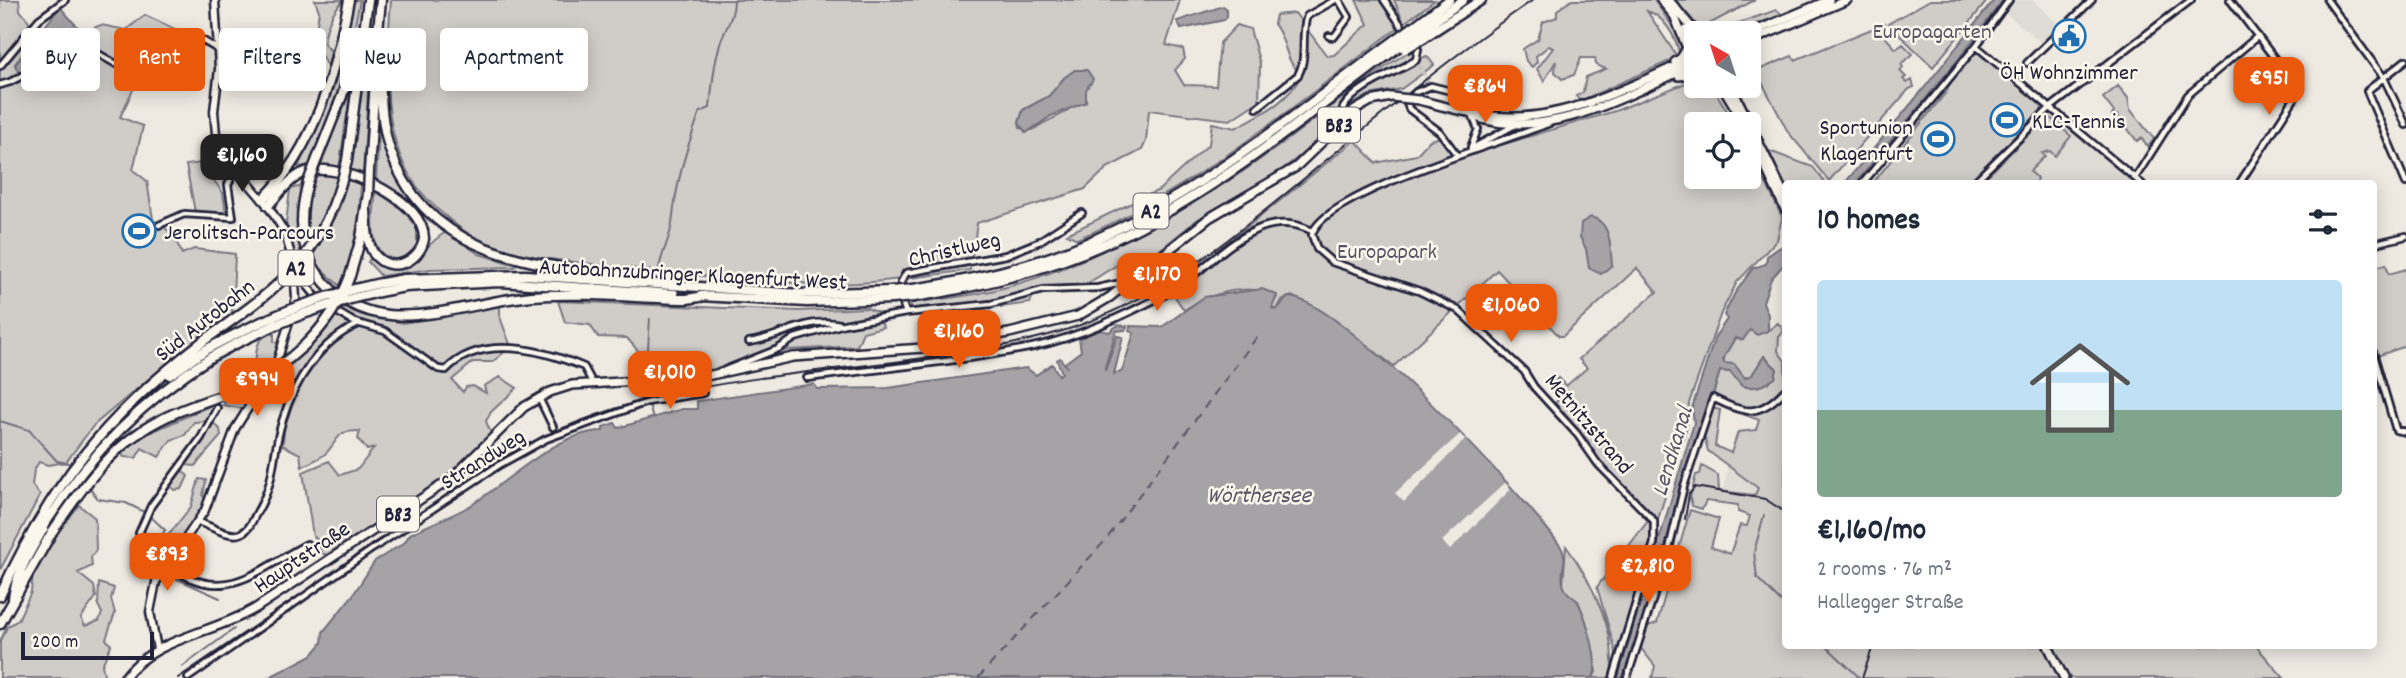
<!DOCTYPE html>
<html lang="en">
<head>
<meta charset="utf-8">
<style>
	body { margin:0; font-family:Dekko,sans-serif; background:#f2f2f3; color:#1f2937; height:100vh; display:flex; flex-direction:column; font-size:26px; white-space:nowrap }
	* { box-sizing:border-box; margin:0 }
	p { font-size:23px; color:#747a83 }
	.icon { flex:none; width:38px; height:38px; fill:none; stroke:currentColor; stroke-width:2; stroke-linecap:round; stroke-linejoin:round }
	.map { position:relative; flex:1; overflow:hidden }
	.panel { position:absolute; left:1782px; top:180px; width:595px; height:469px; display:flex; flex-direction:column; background:#fff; border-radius:7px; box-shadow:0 4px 18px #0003 }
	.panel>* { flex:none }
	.banner { position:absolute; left:21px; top:28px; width:665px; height:63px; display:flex; gap:14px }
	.needle { width:46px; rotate:321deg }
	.tools { position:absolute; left:1684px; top:21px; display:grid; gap:14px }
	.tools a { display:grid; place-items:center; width:77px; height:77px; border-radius:7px; background:#fff; box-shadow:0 4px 18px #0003; font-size:35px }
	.scale { position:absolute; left:21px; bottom:18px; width:133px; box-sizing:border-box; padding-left:7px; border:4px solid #22223b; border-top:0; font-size:19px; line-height:24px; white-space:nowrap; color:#22223b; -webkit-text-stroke:5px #fbf7ec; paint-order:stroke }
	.price { position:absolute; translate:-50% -60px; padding:0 16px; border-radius:14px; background:#ea580c; color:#fff; font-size:23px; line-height:46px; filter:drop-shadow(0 2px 4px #0008) }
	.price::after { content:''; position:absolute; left:50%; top:42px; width:21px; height:16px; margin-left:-10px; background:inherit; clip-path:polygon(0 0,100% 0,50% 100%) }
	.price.selected { background:#222; color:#fff }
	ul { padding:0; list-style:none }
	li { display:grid; align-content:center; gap:14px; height:371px; padding:0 35px }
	li span { display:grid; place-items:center; height:217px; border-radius:7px; color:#555 }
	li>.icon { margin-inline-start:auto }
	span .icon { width:126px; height:126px; fill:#fffc; stroke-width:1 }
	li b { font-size:30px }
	h2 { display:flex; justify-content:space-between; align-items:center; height:84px; padding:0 35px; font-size:30px }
	.tag { padding:0 24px; border-radius:7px; background:#fff; box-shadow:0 4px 18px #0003; font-size:24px; line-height:63px }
	.tag.selected { background:#ea580c; color:#fff }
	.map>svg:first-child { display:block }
	.built { fill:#dfdbd5 }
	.green { fill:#d0cdc9; stroke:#797882; stroke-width:2; fill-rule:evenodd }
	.water { fill:#a6a3a7; stroke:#716f7c; stroke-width:2 }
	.pier { fill:#eeeae2 }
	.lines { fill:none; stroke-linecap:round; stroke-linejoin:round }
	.stream { stroke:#716f7c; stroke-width:2 }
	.ferry { stroke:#575666; stroke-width:2; stroke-dasharray:9 7; stroke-linecap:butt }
	.minor-tunnel { stroke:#c5c2c1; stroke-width:4.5; stroke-dasharray:4.5 2; stroke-linecap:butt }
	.minor-casing { stroke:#22223b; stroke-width:10 }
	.secondary-casing { stroke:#22223b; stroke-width:11 }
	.primary-casing { stroke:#22223b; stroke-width:12 }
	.motorway-casing { stroke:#22223b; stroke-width:13 }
	.minor { stroke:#fbf7ec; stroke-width:4.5 }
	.secondary { stroke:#fbf7ec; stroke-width:6 }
	.primary { stroke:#fbf7ec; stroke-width:7 }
	.motorway { stroke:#fbf7ec; stroke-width:8 }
	.tram { stroke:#22223b; stroke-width:2 }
	.rail { stroke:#22223b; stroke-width:2 }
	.primary-bridge-casing { stroke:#22223b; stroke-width:12; stroke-linecap:butt }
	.motorway-bridge-casing { stroke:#22223b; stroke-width:13; stroke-linecap:butt }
	.primary-bridge { stroke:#fbf7ec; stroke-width:7 }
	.motorway-bridge { stroke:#fbf7ec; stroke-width:8 }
	.labels { text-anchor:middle; stroke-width:5; stroke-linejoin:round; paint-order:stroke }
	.shield { fill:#fbf7ec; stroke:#636270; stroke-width:2 }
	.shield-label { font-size:21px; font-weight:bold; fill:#22223b }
	.park-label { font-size:23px; fill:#565566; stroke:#fbf7ec }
	.poi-label { font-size:23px; fill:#22223b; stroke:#fbf7ec; text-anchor:start }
	.street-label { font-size:23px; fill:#22223b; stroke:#fbf7ec }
	.water-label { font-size:24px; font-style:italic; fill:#575666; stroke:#fbf7ec }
</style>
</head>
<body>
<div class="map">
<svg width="2406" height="678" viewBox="0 0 2406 678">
	<rect width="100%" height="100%" fill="#eeeae2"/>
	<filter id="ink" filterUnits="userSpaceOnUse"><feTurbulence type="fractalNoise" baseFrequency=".0143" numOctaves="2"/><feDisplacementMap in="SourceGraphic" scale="14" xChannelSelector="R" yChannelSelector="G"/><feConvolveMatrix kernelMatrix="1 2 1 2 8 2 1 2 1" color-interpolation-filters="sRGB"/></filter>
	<g filter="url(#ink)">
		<path class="built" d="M2015 0H2032L2059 25 2042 43 2005 13Z
			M2050 108 2142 184H1972Z
			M1728 467 1758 488 1755 495 1723 490Z"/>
		<path class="green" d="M0 0H19L20 10 39 34 15 64 19 72 73 36 101 25 126 30 145 15 192 37 170 58 144 67 120 117 143 126 133 170 147 181 153 219 157 224C171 228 177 242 182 254L194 249 235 254 232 316 188 346 94 425 66 462 48 465 39 462 34 470 32 485 40 495 0 570Z
			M315 0H344C332 11 326 25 324 43L331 51 328 67 314 44 319 11Z
			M354 0H360L345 75 310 165 298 167C323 112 342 59 354 0Z
			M391 0H1180L1166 45 1183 49 1185 59 1175 70 1184 85 1216 86 1220 43 1237 25 1250 29 1260 64 1259 101 1230 120 1149 110 1146 141 1142 150 1107 168 1085 189 977 223 970 270C919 277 868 285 816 284 751 282 685 275 620 267 579 262 535 260 495 247 468 239 428 204 413 181 379 128 387 60 391 0ZM1075 70 1091 83C1082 92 1076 105 1064 113 1053 119 1043 122 1033 130L1020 128 1019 123 1023 110 1049 96 1064 78Z
			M1356 0H1381L1399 27C1296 104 1196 189 1077 239L1067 234 1159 190 1209 144 1212 123 1235 128C1261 114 1288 103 1301 75L1298 67 1296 69C1284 57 1286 38 1274 24L1276 15 1295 13 1327 56 1334 55 1368 24Z
			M1394 0H1435L1404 23Z
			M1572 0H1654L1680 37 1682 50 1679 52C1676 37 1663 15 1647 11L1676 55 1674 59 1580 101 1576 96 1583 92 1586 77 1606 69 1596 65 1595 58H1581L1574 75 1562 79 1555 72 1556 61 1544 81 1537 69 1553 48 1549 46 1536 56 1537 62 1532 67 1526 61 1523 49 1538 39 1543 22 1557 17V10Z
			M1675 0H1755L1711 23 1718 30 1777 10 1782 15 1730 33H1704Z
			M1930 0H1988L1933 67 1888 24Z
			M372 24 363 174 350 170Z
			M1884 24 1888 29 1886 38 1896 49 1903 44 1913 54 1901 64 1903 67 1900 71 1906 77 1903 79 1907 83 1912 80 1914 87 1909 89 1829 181 1788 132 1756 71 1792 56 1795 60Z
			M1413 49 1419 59 1427 56 1434 65 1401 89 1369 95 1348 107 1338 114 1316 143 1278 173 1198 219 1146 261 1128 258 1085 285 1036 288 1030 303 1001 307 996 299 913 311 909 303C944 299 980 295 1014 285 1097 260 1174 218 1245 170 1303 131 1354 85 1413 49Z
			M1975 49 2036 97 2043 107 2040 111 1967 184H1872L1947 91 1952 80Z
			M1696 79V86H1712L1735 124H1696V177H1748V145L1782 217 1777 240 1737 282 1721 313 1689 403 1687 426 1658 519 1592 453 1589 442 1555 403 1559 399 1549 387 1558 378 1566 386 1587 368 1579 359 1657 292 1637 268 1563 336H1559L1497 270 1394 366 1334 321 1292 296 1282 300 1276 311 1271 308 1277 297C1249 281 1210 293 1184 310L1168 286 1220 249 1355 140 1376 163 1416 155 1430 140 1441 137 1457 158 1615 111Z
			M2118 86 2128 98 2130 109 2154 139 2148 147 2141 138 2137 141 2117 115H2112L2114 112 2103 98Z
			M351 88 339 168 320 166Z
			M2048 116 2071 136 2055 156 2050 151 2042 153 2045 156 2030 171 2037 178 2035 184H1984L1982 181Z
			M379 131H382L390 160 415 204 376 180Z
			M1769 151 1813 167 1826 184 1785 186Z
			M201 163 223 193 226 213 195 212 186 165Z
			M326 172 338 175 329 205 309 242C306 220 306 195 316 175Z
			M348 179 361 184C359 220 356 254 340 286L318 266 314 254 339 209Z
			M302 186 297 216 303 252 296 260 286 223 290 189Z
			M376 191 404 211 417 227V246C411 254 404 261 394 259 365 254 374 212 376 191Z
			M446 232 479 254 516 265 515 267 430 269 381 276 368 262 371 258 386 269C426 266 417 249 446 232Z
			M2386 264 2389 274 2406 269V346L2377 356 2373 343V268Z
			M558 301 799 311 867 308 879 313 883 327 863 332 857 346 788 350 716 370 681 374 679 351 669 353 672 376 628 375 639 352 627 338 598 337 590 325 565 322Z
			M500 306V317L511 347 492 362H473L452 380 463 392 466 387 473 386 486 393 484 386 500 377 517 388 491 412 486 421 491 434C447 486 384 518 327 555L321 553 319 541 313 536 303 472 329 461 340 475 358 469 374 448 367 450 358 439 360 431C336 431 341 436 328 451 323 458 310 462 302 467L300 454 282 445C288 423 281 404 285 383L277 381 274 376C304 358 321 336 341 308L349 307 360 314 403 323Z
			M1778 323 1784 331 1779 337 1778 351 1785 361V646H2256L2284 678H1652L1655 666 1640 647 1648 626 1657 623 1690 510 1719 519 1711 547 1730 554 1740 525 1747 526 1750 516 1738 512V505L1706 501 1702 509 1692 506 1690 498 1696 475 1700 474 1702 466 1718 475 1719 491 1755 495 1758 488 1708 451 1704 435 1712 408 1720 410 1715 446 1731 453 1738 432 1756 430 1759 420 1711 402 1720 371 1730 372 1742 386 1757 387 1775 378 1777 369 1764 356 1752 375 1745 378 1724 363C1723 350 1735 333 1749 330 1753 330 1761 332 1766 332Z
			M274 331V341L280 346 262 383 242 409 223 405C230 395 246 387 251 377 261 356 248 342 274 331Z
			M216 403 208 421 194 422 185 435 171 440 159 457 142 448 136 458 124 457 121 453 145 435Z
			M211 421 220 429 221 436 195 466 186 465 182 471 188 476 182 489 175 490 168 484Z
			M199 479 206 480 203 496 206 501 177 546 164 547 162 543 191 507Z
			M79 505 95 518 96 550 91 557 92 566 78 573 94 586 96 597 81 618 85 626 99 621 102 613 98 605 99 583 114 588 111 599 115 613 106 639 111 645 102 665 105 678H0V641L7 627 18 620 31 592 33 575 57 533Z
			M1648 521 1655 527 1617 656 1597 587Z
			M1566 546C1590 578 1620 636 1610 678H1593L1596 672 1594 654 1585 619 1578 601 1568 595 1563 585Z"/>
		<path class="water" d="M1994 0H2003L1957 61 1856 183 1844 184 1921 92Z
			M1223 6 1227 9V17L1224 20 1181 29 1177 21Z
			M60 7 81 31 19 72 15 65Z
			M1075 70H1087L1093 79 1086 90V102L1051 116 1026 133 1019 123 1023 110 1049 96 1064 78Z
			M1591 217C1612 222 1610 248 1612 265L1601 274 1589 268 1586 249 1580 237 1581 223Z
			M1785 244V263L1771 279 1763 302 1768 315V331L1757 335 1750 330 1743 340 1735 338 1723 359 1724 363 1734 364 1745 378 1752 375 1764 356 1777 369 1775 378C1765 386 1754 389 1742 386L1730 372 1720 371 1626 678H1618L1694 423 1692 408 1715 337 1727 319 1724 315 1735 293 1753 268 1766 264 1767 256Z
			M1262 289 1277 295 1272 308 1276 310 1288 297C1339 297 1529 500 1561 547 1570 561 1558 572 1564 587 1567 595 1574 596 1578 602 1586 617 1600 662 1593 678H268L312 655 322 643 323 632 353 595 375 561 404 543 410 534C431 523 454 516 473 504 510 480 558 431 603 431V427L615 423 618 428 682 409H697V401L814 384 817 389 888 388 1026 368 1036 375 1052 364 1059 375 1062 373 1057 360 1060 358 1067 368 1065 363 1081 351 1079 338 1101 330 1109 332 1118 325 1127 326 1125 330 1116 331 1105 367V371L1117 336 1123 337 1114 374 1122 371 1134 333 1129 331 1130 326 1162 327 1204 297Z"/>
		<path class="pier" d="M1460 434 1465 439 1404 502 1395 493Z
			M1505 483 1511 489 1450 550 1442 541Z"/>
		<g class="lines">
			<path class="stream" d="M659 269C661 254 671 236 672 223 677 179 685 153 700 112L710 108C712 87 714 62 721 41 727 26 734 16 734 0
				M647 363 650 319
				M649 404 652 416
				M0 421 29 430 57 461 73 464
				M88 486 98 499 126 503 144 512
				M1764 515 1754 552 1757 578 1785 606
				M150 516 165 530 157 543
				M175 578 220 598
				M1826 646 1860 678
				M182 667 234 629"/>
			<path class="ferry" d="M978 678 1105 541 1260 333"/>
			<path class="minor-tunnel" d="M1416 60 1431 86"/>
			<defs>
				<path id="minor" d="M1384 0 1407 34
					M2230 0 2281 67 2296 96 2239 184
					M2327 0 2384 78 2406 125
					M1329 36 1334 37 1349 17 1339 0
					M1976 46 2142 184
					M2406 60 2367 91 2406 183
					M2027 63 2092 0
					M0 66 39 19 65 0
					M0 85 10 82 83 45 116 64 163 57 197 37 217 49
					M1257 108 1298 75C1308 58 1300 34 1307 16L1335 0
					M1347 116 1343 108C1357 85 1394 74 1416 60L1418 49 1414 44
					M1550 123C1508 141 1320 194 1312 235L1317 249 1332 262 1419 291 1458 310 1524 371 1534 387 1577 434 1598 464 1654 521V543L1613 678
					M1471 147 1478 129 1473 117
					M1471 149 1515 125
					M1457 155 1440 132 1409 109 1407 102 1416 92 1431 86 1498 103
					M2135 178 2188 95 2258 36
					M1862 184 1976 46 2009 0
					M1972 184 2050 108 2191 0
					M159 225 184 214 233 217 228 185 235 169
					M2373 244 2406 236
					M296 272 319 300
					M901 290V282L906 273 1006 255 1038 242 1082 213
					M901 298 906 313 991 304 1043 290 1098 288 1126 282
					M332 309 354 322 385 331 438 369 446 370C481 333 543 350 584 367L592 382
					M749 342C784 337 804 317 840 324
					M2373 352 2396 430 2406 432
					M725 370 778 349 795 338 844 324 906 313
					M807 378C882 368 959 362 1033 347 1079 337 1125 315 1166 294 1212 270 1255 201 1312 231
					M539 398 553 427
					M198 522C209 525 227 537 239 534 248 532 252 522 256 514 277 479 271 458 282 422 294 381 320 341 359 324
					M175 552 153 545 139 533 151 506 201 438 217 408
					M167 564C223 608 257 570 307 544
					M188 678 372 549 499 465 546 439 647 402 703 393
					M1627 678 1669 549 1684 486 1713 398C1745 414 1759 418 1785 390"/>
				<path id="secondary" d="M157 649 150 612 156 582 205 510 235 429 277 362 296 299 294 265 284 231 268 206 225 156 216 134 214 111 219 69 215 0"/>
				<path id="primary" d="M1661 0 1676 18
					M1669 0 1696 33
					M1674 15 1687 48 1681 58 1675 62
					M1686 30 1696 43
					M1748 34 1829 0
					M1748 42 1847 0
					M1679 76 1696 73
					M1722 86 1745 124
					M1731 86 1785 196
					M1419 100C1450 108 1481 117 1513 117 1576 117 1640 81 1696 57
					M1475 117C1551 142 1628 94 1696 64
					M1748 130 1785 209
					M2048 646 2064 678
					M124 678C155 637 213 634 256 608L451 479 524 407 550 392 572 385 702 377 793 357 923 348 1009 333 1078 316 1110 297 1209 218 1296 167 1355 110 1371 101 1391 97"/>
				<path id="motorway" d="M1413 27 1449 0
					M378 28C382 69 377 111 390 150 429 264 549 265 649 279
					M378 31 381 0
					M1418 33 1463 0
					M1423 38 1481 0
					M317 159 342 96 360 35
					M347 161 368 0
					M369 171 376 65
					M308 182C299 214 298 246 318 274 370 348 460 302 532 296 584 292 636 298 687 299L705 296
					M263 199C316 147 335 71 349 0
					M268 206C280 192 294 172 314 170 348 166 425 201 424 239 420 262 390 275 374 254 366 242 367 224 366 210
					M350 276 361 238 368 194
					M404 279 525 275 800 294 891 291
					M405 287 500 282 674 294
					M913 289C973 280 1032 267 1087 243 1202 193 1298 111 1398 38
					M701 296 807 302 892 299
					M914 297C987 286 1059 267 1126 234 1225 185 1313 111 1401 45
					M170 375 207 349
					M0 596C51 484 105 417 202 342
					M13 598C16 576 27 557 38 538 80 463 139 403 211 357
					M0 624 52 532"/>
			</defs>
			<use href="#minor" class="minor-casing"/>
			<use href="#secondary" class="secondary-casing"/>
			<use href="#primary" class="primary-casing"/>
			<use href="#motorway" class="motorway-casing"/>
			<use href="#minor" class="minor"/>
			<use href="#secondary" class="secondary"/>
			<use href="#primary" class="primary"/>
			<use href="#motorway" class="motorway"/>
			<path class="tram" d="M1685 519 1689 494 1695 487 1765 499 1785 512
				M1862 678 1873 646"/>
			<path class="rail" d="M178 678 489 466C623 384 751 380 902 361 960 353 1019 346 1075 327 1171 293 1246 226 1324 162 1392 106 1460 50 1533 0"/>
			<defs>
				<path id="primary-bridge" d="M1391 97 1419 100"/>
				<path id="motorway-bridge" d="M1398 38 1413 27
					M1401 45 1418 33
					M1405 49 1423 38
					M308 182 317 159
					M368 194 369 171
					M891 291 913 289
					M892 299 914 297
					M202 342C279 287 324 258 347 161
					M207 349C270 315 332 290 404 279
					M211 357C274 322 334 299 405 287
					M52 532C78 494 104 455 143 430 170 412 202 403 231 392 285 370 330 331 350 276"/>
			</defs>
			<use href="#primary-bridge" class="primary-bridge-casing"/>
			<use href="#motorway-bridge" class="motorway-bridge-casing"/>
			<use href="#primary-bridge" class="primary-bridge"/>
			<use href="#motorway-bridge" class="motorway-bridge"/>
		</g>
	</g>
	<defs>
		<symbol id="civic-ring" viewBox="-11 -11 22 22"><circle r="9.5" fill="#fbf7ec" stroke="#1f6fb2" stroke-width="1.5"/><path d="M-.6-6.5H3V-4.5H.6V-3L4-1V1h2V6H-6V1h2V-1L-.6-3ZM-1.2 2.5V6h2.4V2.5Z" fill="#1f6fb2"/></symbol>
		<symbol id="stadium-ring" viewBox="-11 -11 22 22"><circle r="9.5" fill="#fbf7ec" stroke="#1f6fb2" stroke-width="1.5"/><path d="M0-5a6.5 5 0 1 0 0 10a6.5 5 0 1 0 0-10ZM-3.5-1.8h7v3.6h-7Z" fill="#1f6fb2"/></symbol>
	</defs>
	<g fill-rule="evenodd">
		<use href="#civic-ring" x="2050" y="17" width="38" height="38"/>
		<use href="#stadium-ring" x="1988" y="101" width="38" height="38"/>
		<use href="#stadium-ring" x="1919" y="120" width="38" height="38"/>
		<use href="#stadium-ring" x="120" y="212" width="38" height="38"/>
	</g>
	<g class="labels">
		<g class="shield">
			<rect x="1318" y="107.5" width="42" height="35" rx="5"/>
			<rect x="1133.5" y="193.5" width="35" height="35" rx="5"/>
			<rect x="278.5" y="250.5" width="35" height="35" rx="5"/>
			<rect x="377" y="496.5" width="42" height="35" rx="5"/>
		</g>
		<g class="shield-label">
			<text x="1339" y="132">B83</text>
			<text x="1151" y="218">A2</text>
			<text x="296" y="275">A2</text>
			<text x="398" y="521">B83</text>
		</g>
		<g class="park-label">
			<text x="1932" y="38">Europagarten</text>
			<text x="1387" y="258">Europapark</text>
		</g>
		<g class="poi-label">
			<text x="2069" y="79" text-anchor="middle">ÖH Wohnzimmer</text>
			<text x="2032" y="128">KLC-Tennis</text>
			<text x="1913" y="134" text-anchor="end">Sportunion<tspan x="1913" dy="26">Klagenfurt</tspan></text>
			<text x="164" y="239">Jerolitsch-Parcours</text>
		</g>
		<g class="street-label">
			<text transform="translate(954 248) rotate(-13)" y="8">Christlweg</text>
			<text transform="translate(693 273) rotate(3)" y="8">Autobahnzubringer Klagenfurt West</text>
			<text transform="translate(204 319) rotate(-38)" y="8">Süd Autobahn</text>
			<text transform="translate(1590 423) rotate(50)" y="8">Metnitzstrand</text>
			<text transform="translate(482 458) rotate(-32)" y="8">Strandweg</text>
			<text transform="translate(301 556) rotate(-34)" y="8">Hauptstraße</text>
		</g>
		<g class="water-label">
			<text transform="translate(1671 451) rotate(-73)" y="8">Lendkanal</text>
			<text x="1259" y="502">Wörthersee</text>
		</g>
	</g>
</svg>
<div class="tools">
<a><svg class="needle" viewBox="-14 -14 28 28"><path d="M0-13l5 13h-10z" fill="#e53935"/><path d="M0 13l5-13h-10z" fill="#747a83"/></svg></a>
<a><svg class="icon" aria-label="locate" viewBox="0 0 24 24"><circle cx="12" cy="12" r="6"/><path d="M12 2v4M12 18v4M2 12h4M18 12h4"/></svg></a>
</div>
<div class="scale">200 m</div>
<b class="price" style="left:2269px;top:117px">€951</b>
<b class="price" style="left:1485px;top:125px">€864</b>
<b class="price selected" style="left:242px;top:194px">€1,160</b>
<b class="price" style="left:1157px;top:313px">€1,170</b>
<b class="price" style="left:1511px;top:344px">€1,060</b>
<b class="price" style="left:959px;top:370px">€1,160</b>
<b class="price" style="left:670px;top:411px">€1,010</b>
<b class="price" style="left:257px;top:418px">€994</b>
<b class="price" style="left:167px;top:593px">€893</b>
<b class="price" style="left:1648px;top:605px">€2,810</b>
<div class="banner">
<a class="tag">Buy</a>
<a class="tag selected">Rent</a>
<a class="tag">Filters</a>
<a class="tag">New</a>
<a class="tag">Apartment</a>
</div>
<section class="panel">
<h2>10 homes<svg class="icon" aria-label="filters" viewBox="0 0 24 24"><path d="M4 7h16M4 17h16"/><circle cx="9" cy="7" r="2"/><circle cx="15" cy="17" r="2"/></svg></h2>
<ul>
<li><span style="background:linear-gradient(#bfe0f5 60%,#7fa58c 0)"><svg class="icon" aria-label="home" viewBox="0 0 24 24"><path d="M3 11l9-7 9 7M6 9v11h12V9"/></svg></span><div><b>€1,160/mo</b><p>2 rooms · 76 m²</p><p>Hallegger Straße</p></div></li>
</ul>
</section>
</div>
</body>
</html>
